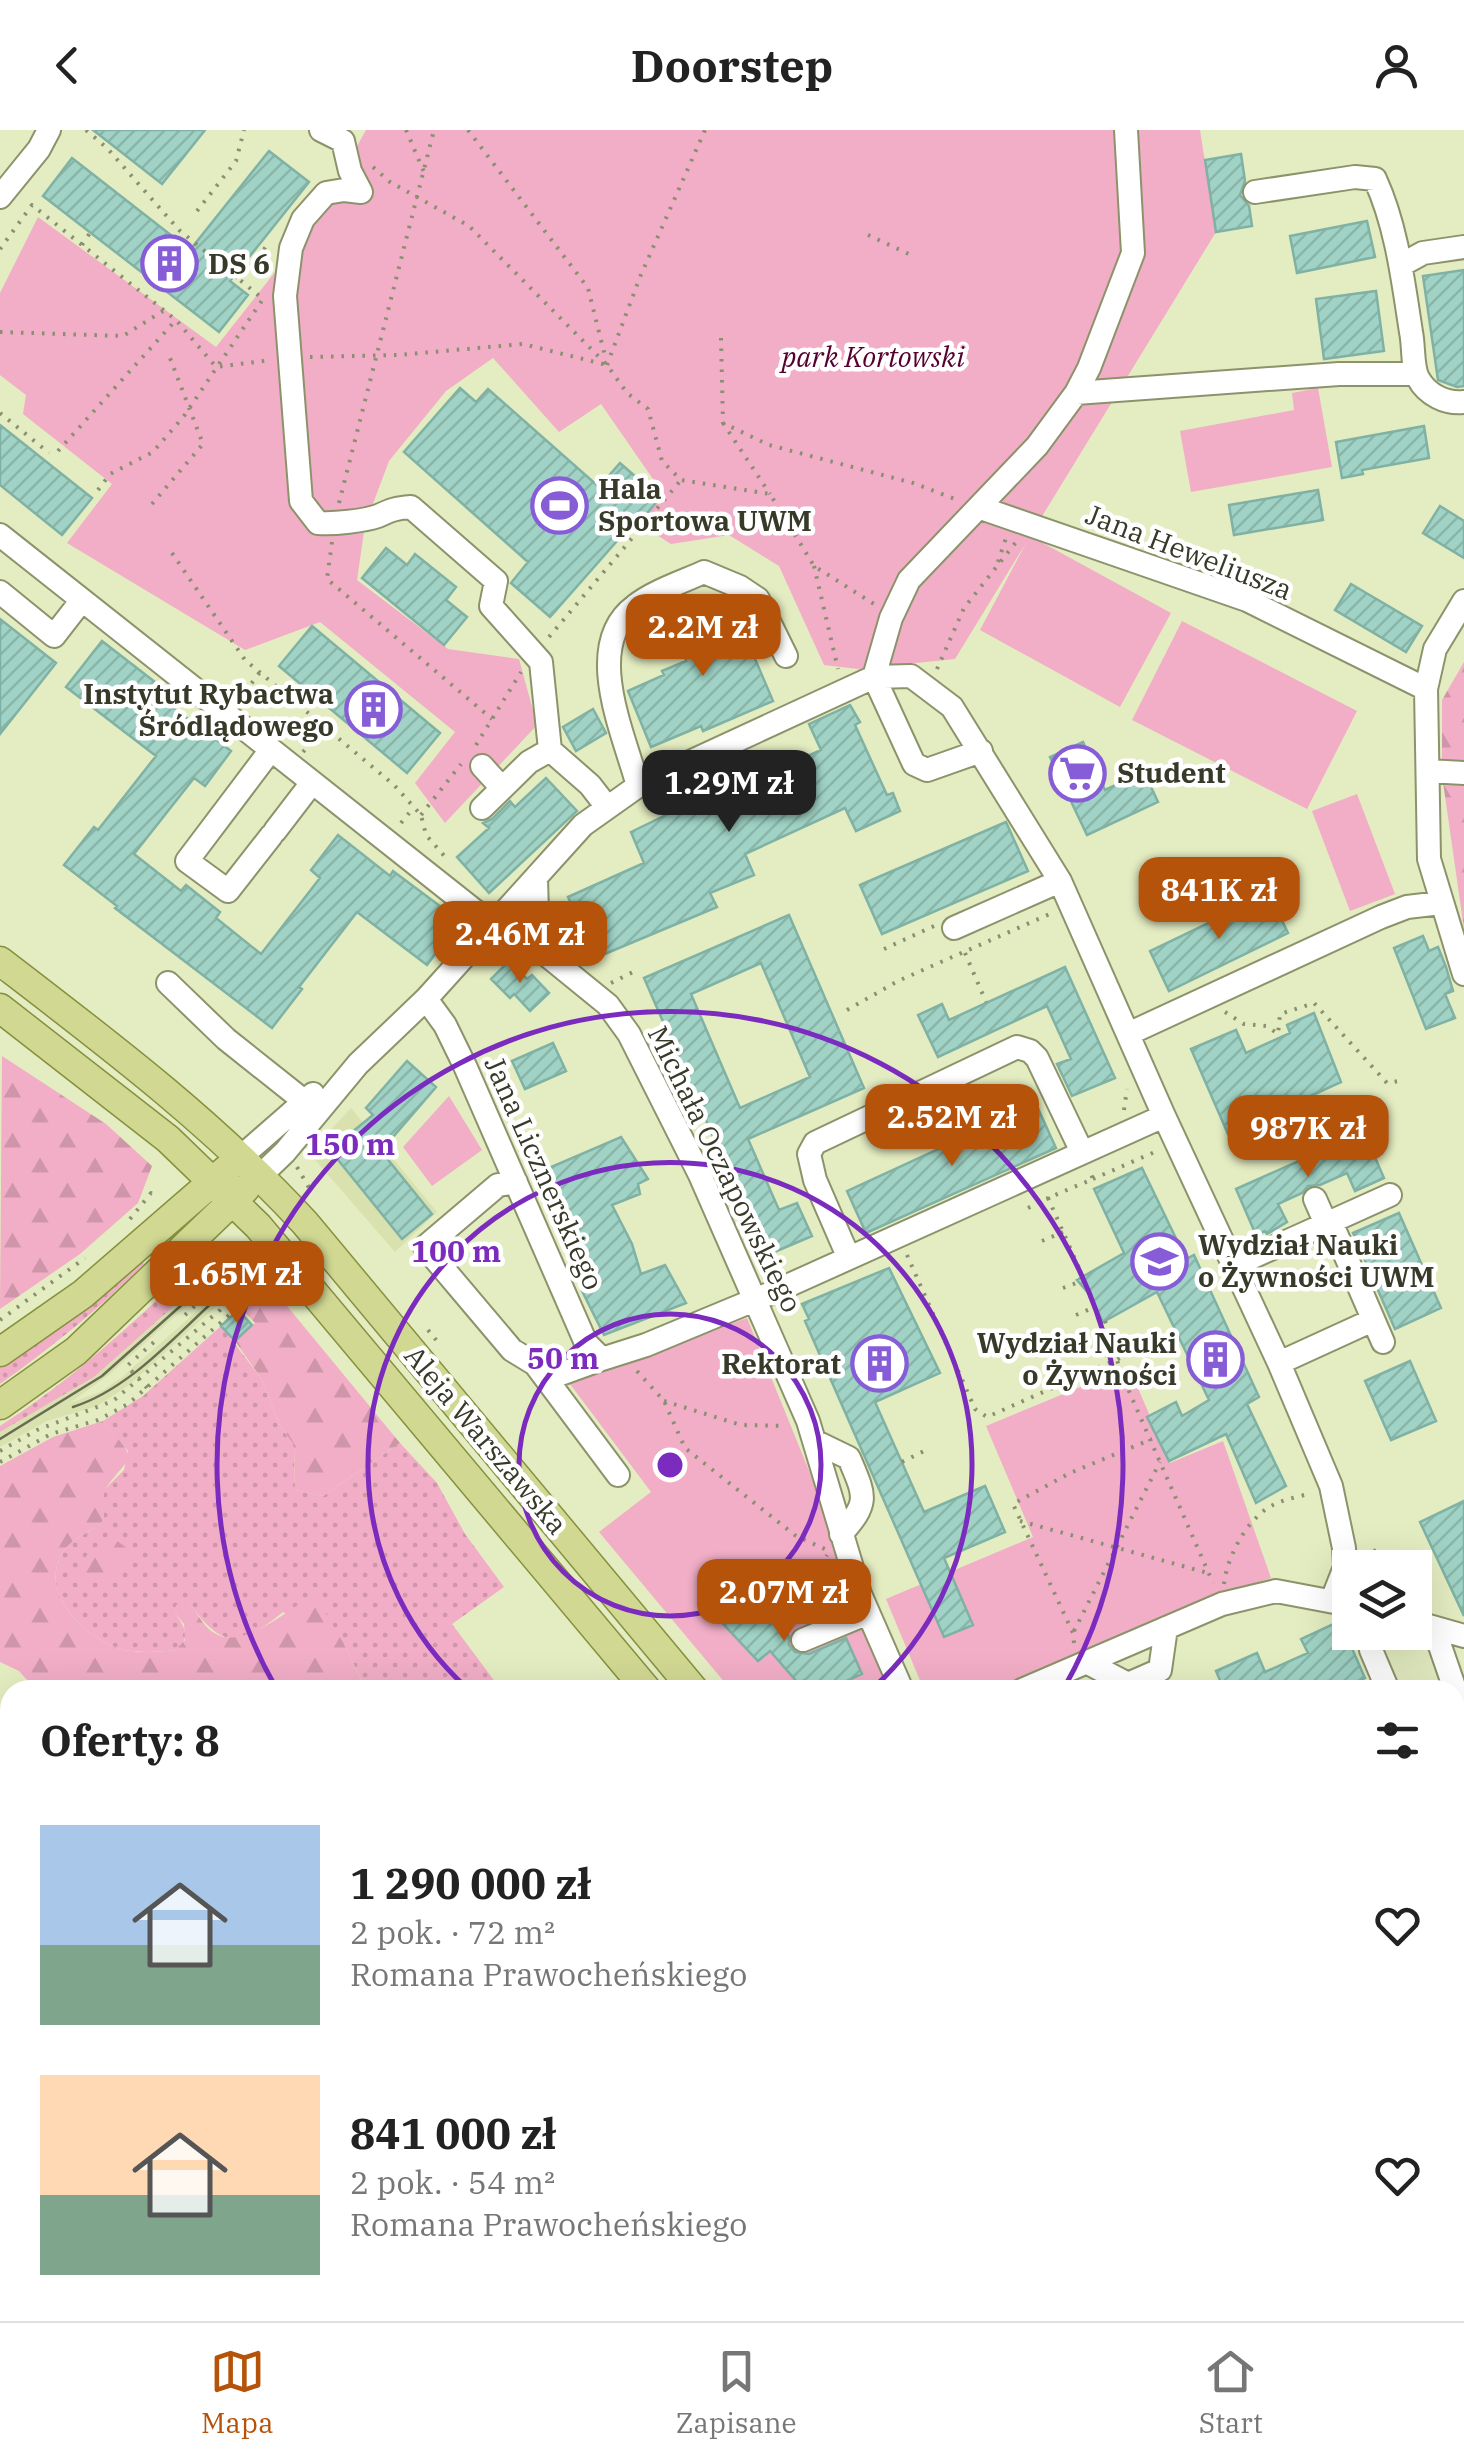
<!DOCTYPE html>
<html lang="pl">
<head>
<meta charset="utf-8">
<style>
	body { margin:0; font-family:"IBM Plex Serif",serif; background:#f6f6f6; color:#222; height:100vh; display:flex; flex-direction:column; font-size:38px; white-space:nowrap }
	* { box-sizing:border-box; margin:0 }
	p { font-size:32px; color:#767676 }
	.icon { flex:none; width:55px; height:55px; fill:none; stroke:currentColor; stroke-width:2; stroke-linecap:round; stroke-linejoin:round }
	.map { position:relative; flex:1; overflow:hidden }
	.details { position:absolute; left:0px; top:1550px; width:1465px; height:642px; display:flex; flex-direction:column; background:#fff; border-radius:30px 30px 0 0; box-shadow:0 10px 40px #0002 }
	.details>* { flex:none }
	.buttons { position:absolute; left:1332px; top:1420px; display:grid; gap:20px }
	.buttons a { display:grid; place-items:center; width:100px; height:100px; border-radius:0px; background:#fff; box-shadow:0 10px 40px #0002; font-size:50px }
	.price { position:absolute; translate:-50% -85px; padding:0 22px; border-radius:20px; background:#b45309; color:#fff; font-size:32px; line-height:65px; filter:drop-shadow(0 2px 5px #0008) }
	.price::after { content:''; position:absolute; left:50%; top:60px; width:30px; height:22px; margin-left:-15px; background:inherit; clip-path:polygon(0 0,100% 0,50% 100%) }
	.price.current { background:#222; color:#fff }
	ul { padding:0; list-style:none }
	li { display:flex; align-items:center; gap:30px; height:250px; padding:0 40px }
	li span { display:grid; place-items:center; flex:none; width:280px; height:200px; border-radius:0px; color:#555 }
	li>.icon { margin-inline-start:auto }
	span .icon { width:120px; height:120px; fill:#fffc; stroke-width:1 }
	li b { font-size:42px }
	h2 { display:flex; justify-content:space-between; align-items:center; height:120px; padding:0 40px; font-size:42px }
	header { display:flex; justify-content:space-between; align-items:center; height:130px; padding:0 40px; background:#fff; font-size:45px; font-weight:700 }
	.tabs { display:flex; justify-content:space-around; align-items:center; height:140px; border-top:2px solid #e0e0e0; background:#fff; font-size:28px; color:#767676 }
	.tabs a { display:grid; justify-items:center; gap:5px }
	.tabs .current { color:#b45309 }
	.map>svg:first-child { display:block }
	.built { fill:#d9e2af }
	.grass { fill:url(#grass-dots) }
	.forest { fill:url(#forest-firs) }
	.wetland { fill:url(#wetland-marsh) }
	.green { fill:#f1aec6 }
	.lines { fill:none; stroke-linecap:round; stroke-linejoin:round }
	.stream { stroke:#549bbd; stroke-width:6 }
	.building { fill:url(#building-hatch); stroke:#7fb2a4; stroke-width:2.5; fill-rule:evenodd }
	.minor-casing { stroke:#8c936b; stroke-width:26 }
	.major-casing { stroke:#86903e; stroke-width:31 }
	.path { stroke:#8a8f72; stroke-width:4; stroke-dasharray:2.5 8; stroke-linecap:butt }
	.minor { stroke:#fff; stroke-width:22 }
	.major { stroke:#d0d892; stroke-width:28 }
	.tram { stroke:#676c53; stroke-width:2.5 }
	.ring { fill:none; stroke:#7b2cbf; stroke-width:5 }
	.labels { text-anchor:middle; stroke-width:9; stroke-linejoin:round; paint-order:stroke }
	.poi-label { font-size:28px; font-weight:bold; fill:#373a29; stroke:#fff; text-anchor:start }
	.park-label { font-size:28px; font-style:italic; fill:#55002e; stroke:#fff }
	.street-label { font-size:28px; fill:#373a29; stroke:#fff }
	.centre { fill:#7b2cbf; stroke:#fff; stroke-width:5 }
	.ring-label { font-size:30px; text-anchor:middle; font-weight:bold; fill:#7b2cbf; stroke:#fff; stroke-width:9; stroke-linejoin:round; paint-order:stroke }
</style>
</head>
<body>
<header><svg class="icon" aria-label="back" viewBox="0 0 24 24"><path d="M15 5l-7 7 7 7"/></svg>Doorstep<svg class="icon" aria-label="person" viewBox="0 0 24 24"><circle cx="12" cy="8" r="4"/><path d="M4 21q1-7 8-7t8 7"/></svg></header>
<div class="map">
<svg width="1464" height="2191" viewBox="0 0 1464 2191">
	<defs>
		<pattern id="grass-dots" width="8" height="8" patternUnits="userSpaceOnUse" patternTransform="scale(2.5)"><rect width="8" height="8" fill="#f1aec6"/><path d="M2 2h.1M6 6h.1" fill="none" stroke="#cf96aa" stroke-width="1.8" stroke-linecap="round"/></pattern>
		<pattern id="forest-firs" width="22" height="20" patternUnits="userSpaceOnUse" patternTransform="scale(2.5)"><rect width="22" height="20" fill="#f1aec6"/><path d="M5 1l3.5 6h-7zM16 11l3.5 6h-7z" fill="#cf96aa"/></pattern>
		<pattern id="wetland-marsh" width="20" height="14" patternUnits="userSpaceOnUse" patternTransform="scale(2.5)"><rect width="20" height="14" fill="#f1aec6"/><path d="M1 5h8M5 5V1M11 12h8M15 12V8" fill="none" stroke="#cf96aa"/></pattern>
		<pattern id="building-hatch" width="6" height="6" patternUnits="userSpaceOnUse" patternTransform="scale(2.5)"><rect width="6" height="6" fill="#a0d3c5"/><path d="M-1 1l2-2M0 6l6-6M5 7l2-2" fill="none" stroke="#8ab6a9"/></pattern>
	</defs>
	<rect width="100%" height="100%" fill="#e4ecc1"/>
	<path class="built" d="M351 978 437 1082 395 1122 309 1023Z
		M202 1151 208 1157 110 1244 70 1273 100 1262 121 1248 215 1165 221 1172 129 1255 97 1276 47 1291 0 1317V1302L94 1247Z"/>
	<path class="grass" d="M203 1126 221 1146 208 1157 202 1151 94 1247 0 1302V1296C75 1248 139 1188 203 1126Z
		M142 1131 144 1134C99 1179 52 1217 0 1254V1236L41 1210Z
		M221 1196 261 1248 279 1294 294 1315 295 1360 323 1366 400 1313 437 1353 465 1404 504 1457 452 1494 496 1553 482 1560H366L344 1514 283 1482C240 1517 223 1520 190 1474L174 1482C184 1495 192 1508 176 1520 158 1522 131 1524 115 1517 82 1503 42 1465 60 1427 68 1410 87 1404 101 1393L104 1389 103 1361 124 1340 128 1321 103 1291 143 1266Z"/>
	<path class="forest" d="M1464 532V799L1442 645V570Z
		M2 926 106 994 152 1036 138 1073 80 1124 0 1179Z
		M264 1160H272L287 1176 400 1313 323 1366 295 1360 294 1315 279 1294 261 1248 235 1211 255 1193 242 1179Z
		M103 1291C141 1336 132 1320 104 1361V1389L101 1393C87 1404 68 1410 60 1427 42 1465 82 1503 115 1517 131 1524 159 1522 176 1520L185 1510 184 1494 174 1482 176 1475 190 1474C198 1484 204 1498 216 1504 245 1520 288 1478 315 1465L344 1514 366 1560H36L19 1541 0 1532V1336L53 1307Z
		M117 1411 131 1421C127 1443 103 1456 83 1448L79 1439C87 1421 97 1412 117 1411Z
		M1464 1690V1941L1455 1932V1692Z"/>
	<path class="wetland" d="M0 2053 10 2056V2182H791L811 2191H0Z"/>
	<path class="green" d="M366 0H1200L1216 102 1030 406 1171 483 1120 577 980 500 1026 413 955 529 858 539 824 535 779 436 729 405 671 414 635 391 664 365 601 274 559 302 493 228 446 261 389 331 365 395 357 450 448 519 519 529 537 595 445 693 415 653 455 602 320 492 245 520 67 413 112 354 23 284 26 265 0 245V163L38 87 216 217 316 90Z
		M1318 258 1332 337 1191 362 1180 301 1294 280 1292 263Z
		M1182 491 1357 581 1307 679 1132 590Z
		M1357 664 1395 764 1350 781 1312 681Z
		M449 966 482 1020 432 1056 403 1017Z
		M747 1188 898 1560H731L599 1402 651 1362 570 1254Z
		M1129 1237 1170 1333 1223 1311 1271 1448 1223 1463 990 1560H924L886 1469 1033 1407 986 1296Z"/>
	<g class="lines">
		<path class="stream" d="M0 2181 47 2191
			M461 2191 463 2182
			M509 2191 511 2182
			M554 2191 556 2182
			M614 2191 616 2182
			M892 2191 904 2182"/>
	</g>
	<path class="building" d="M93 0H205L162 54Z
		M269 21 309 52 230 151 248 165 219 202 43 66 72 28 190 120Z
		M1241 24 1245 51 1240 65 1249 76 1252 96 1216 102 1205 30Z
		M1367 91 1375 127 1297 143 1290 106Z
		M1464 140V256L1457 257 1438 250 1423 146Z
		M1376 161 1384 221 1324 229 1316 169Z
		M460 258 476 272 488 259 599 357 620 333 660 368 642 389 639 386 550 487 511 453 528 432 404 322Z
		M0 295 92 368 62 405 0 355Z
		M1424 296 1429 328 1362 340 1363 344 1342 348 1336 312Z
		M1318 360 1323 390 1234 405 1229 375Z
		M1440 376 1464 391V428L1423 403Z
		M386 418 407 435 415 424 456 457 446 470 467 487 444 515 362 448Z
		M1351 454 1422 496 1406 522 1335 480Z
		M730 470 773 571 703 601 701 596 651 617 628 561 664 545 662 541 686 531 673 500 683 496 681 491Z
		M0 489 56 533 0 604Z
		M312 496 440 603 407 643 279 536Z
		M102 511 173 566 167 573 231 621 205 656 194 648 134 724 181 761 186 755 220 782 216 788 261 824 320 748 311 740 338 705 390 746 393 741 460 791 427 835 357 782 299 857 302 859 272 898 115 778 117 776 64 735 94 697 98 700 156 626 66 557Z
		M850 575 860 592 855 595 887 665 893 663 900 681 856 701 845 678 745 724 754 745 710 763 717 777 595 828 568 767 644 733 631 702 672 682 662 661 708 640 720 666 821 620 809 594Z
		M593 579 606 603 576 621 563 597Z
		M1083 612 1105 660 1144 642 1158 672 1087 705 1050 627Z
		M546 648 577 681 489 763 457 727 489 698 483 693 492 689 510 671 515 677Z
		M1006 692 1028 741 882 804 860 755Z
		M1269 764 1288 803 1169 861 1150 821Z
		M789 785 864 958 748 1009 779 1080 797 1073 812 1106 765 1126 644 848ZM761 833 810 947 740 978 691 864Z
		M1423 806 1429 821 1438 817 1446 837 1453 861 1445 864 1455 888 1426 899 1394 818Z
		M509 831 527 849 532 845 549 863 530 881 514 864 510 868 491 849Z
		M1065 837 1115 948 1072 966 1057 934 1071 929 1047 876 938 927 918 885 942 874 949 890Z
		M1314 883 1341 952 1228 1004 1191 919 1236 900 1246 923 1290 903 1287 895Z
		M553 913 566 941 525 959 512 931Z
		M407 931 436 957 381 1021 432 1084 402 1109 330 1020 373 985 366 978Z
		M1036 974 1056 1018 866 1103 847 1061Z
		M1364 1002 1384 1048 1355 1061 1347 1043 1320 1055 1308 1056 1302 1063 1278 1074 1287 1092 1267 1104 1265 1101 1256 1105 1236 1059Z
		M621 1007 648 1049 638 1054 640 1064 612 1075 632 1114 641 1144 665 1135 686 1173 604 1205 582 1161 597 1155 571 1092 556 1098 535 1044Z
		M1142 1038 1186 1129 1194 1125 1259 1267 1247 1274 1286 1356 1256 1373 1226 1304 1169 1331 1147 1287 1176 1272 1182 1286 1209 1270 1157 1162 1103 1192 1089 1164 1077 1150 1124 1123 1094 1059Z
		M1399 1083 1441 1178 1395 1199 1353 1103Z
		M889 1138 940 1243 875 1272 924 1382 985 1356 1005 1402 944 1428 973 1495 944 1507 805 1191 809 1189 802 1174Z
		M238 1180 252 1195 235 1211 221 1196Z
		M1410 1231 1436 1291 1391 1310 1365 1251Z
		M1464 1371V1486L1420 1392Z
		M741 1453 789 1506V1515L795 1522 809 1524 846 1508 862 1544 827 1560H809L805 1550 798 1553 770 1521 758 1531 711 1481Z
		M1340 1491 1365 1548 1338 1560H1224L1216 1541 1257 1523 1265 1542 1308 1523 1301 1509Z"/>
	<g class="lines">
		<defs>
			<path id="minor" d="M321 0 343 11 350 41 361 62 344 60 326 63 303 89 291 118 285 166 301 371 318 393C335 394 363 391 378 386 391 380 396 378 411 377L496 451 491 476 541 532 550 620 590 655 607 677
				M1255 62 1355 47 1375 49C1397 97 1403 151 1411 202 1414 216 1412 237 1418 248 1427 265 1446 274 1464 272
				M0 67 39 19 49 0
				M1401 135 1423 123 1464 117
				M1076 263 1339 244H1415
				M981 378 1247 470 1426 559
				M0 405 475 781 538 818 608 875 629 904 700 1045 808 1291 860 1464 902 1560
				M0 462 54 506 82 470
				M1464 471 1435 519 1426 559 1429 729 1464 844
				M874 547 891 488 909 450 1037 316 1076 263 1089 238 1133 123 1126 0
				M874 547 914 634 927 640 981 621
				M270 621 187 731 228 761 271 706
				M482 636 502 658
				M1428 641 1464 643
				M638 656C624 604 582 515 635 476 654 461 682 452 704 442L740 457 758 469 786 526
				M482 678 529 632 550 620
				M275 701 311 654
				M536 748 538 818
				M954 798 1060 751
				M168 853 226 909 304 971
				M426 869 445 895 465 936 586 1213 602 1229 646 1215 776 1161 1164 986
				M1128 904 1381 787 1407 777 1441 773
				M242 1026 313 964
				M261 1045 285 1022 358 934 426 869 583 695 638 656 874 547 911 546 952 577 1060 751 1164 986 1279 1233 1331 1356 1344 1418 1345 1437 1332 1470
				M516 1052 498 1055 425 1117 512 1220 535 1234 618 1345
				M1315 1069 1326 1094
				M1331 1092 1383 1212
				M848 1126 815 1050 809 1024 815 1013 1017 917 1030 921 1037 928 1082 1022
				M1235 1135 1390 1065
				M1279 1233 1373 1190
				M547 1249 602 1229
				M814 1311 849 1328C865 1366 870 1372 841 1404
				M1415 1492 1464 1506
				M1439 1499V1513L1458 1568 1455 1571
				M803 1510 868 1483
				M1371 1520 1388 1560
				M1086 1532 1128 1554 1160 1540 1166 1498
				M1022 1560 1222 1474 1276 1461 1350 1475
				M0 1731 10 1730
				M0 1859 10 1903"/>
			<path id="major" d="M0 831C107 913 213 993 305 1093L694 1560
				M0 878 168 1009 258 1096 647 1560
				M0 1222 83 1164 226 1040
				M0 1275 76 1221 245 1059
				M1155 2182 1162 2191
				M1199 2182 1206 2191"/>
		</defs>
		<use href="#minor" class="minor-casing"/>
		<use href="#major" class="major-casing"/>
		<path class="path" d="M86 0 107 18 179 100 240 150
			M406 0 424 42
			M468 0 588 158 606 230
			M373 37 390 52 469 96 607 235 627 263 648 279 662 331 681 350 770 364 814 436 874 474
			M197 81 236 31 244 0
			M868 105 911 125
			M82 115 90 103
			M0 119 32 75 176 190 216 237 271 230
			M0 202 123 206 163 181
			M721 208 723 293 769 315 913 353 955 369
			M310 227 398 225 523 214 607 235
			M607 235 640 147 705 0
			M0 283 49 323
			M723 293 770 364
			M58 321 175 191
			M98 360 110 344 153 322 184 286 263 169 240 150 269 113
			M339 373 434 0
			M152 374 203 314 170 228
			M332 412 327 449 492 589
			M172 423 245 530 394 655 421 685 426 705 447 729
			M998 432 1006 408
			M814 436 838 539
			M549 507 681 350
			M937 539 964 478 1016 412
			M239 570 260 542
			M294 572 306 558
			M476 615 521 542
			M303 622 324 599
			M421 685 461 634
			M401 693 414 677
			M884 819 934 796
			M965 823 986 872
			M611 853 635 841
			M847 880 898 851 1052 783
			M1225 882 1244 894 1267 896 1278 904 1280 884 1314 873 1387 953 1404 950
			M1124 980 1127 959
			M297 1037 312 1063
			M1093 1049 1157 1021
			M1028 1078 1048 1068 1045 1060
			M130 1089 151 1063 156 1068
			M1042 1111 1063 1102
			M907 1125 975 1279 987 1287 1172 1205
			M1083 1147 1048 1068 1093 1049 1091 1044
			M1063 1158 1079 1152
			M185 1185 211 1161 245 1120
			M1076 1185 1095 1177
			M0 1190 85 1128
			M1105 1191 1121 1243 1213 1453
			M428 1200 441 1216
			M637 1241 664 1271 685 1318 796 1406 825 1419
			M147 1258 127 1236 154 1212
			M664 1271 741 1295 786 1296
			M0 1321 37 1300 113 1271 220 1180 232 1163 235 1146 212 1124
			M0 1332 51 1304 98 1290 128 1274 269 1150 243 1121
			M902 1332 924 1321
			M1020 1391 1208 1443
			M1366 1428 1382 1415
			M1224 1454C1227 1427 1247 1388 1273 1375 1284 1369 1299 1367 1311 1363
			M782 1497 789 1491 827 1425
			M1074 1501 1160 1332
			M1074 1513 1073 1503 1013 1374 1070 1343 1152 1309
			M377 2191 379 2182"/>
		<use href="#minor" class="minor"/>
		<use href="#major" class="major"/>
		<path class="tram" d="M73 1277C129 1259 173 1208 216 1169
			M0 1309 102 1246 204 1155"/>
	</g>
	<g class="ring">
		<circle cx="670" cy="1335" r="151"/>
		<path d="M468 1559A302 302 0 1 1 872 1559"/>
		<path d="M276 1558A453 453 0 1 1 1064 1558"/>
	</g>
	<defs>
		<symbol id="building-ring" viewBox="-11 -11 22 22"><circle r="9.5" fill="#fff" stroke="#865dd7" stroke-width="1.5"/><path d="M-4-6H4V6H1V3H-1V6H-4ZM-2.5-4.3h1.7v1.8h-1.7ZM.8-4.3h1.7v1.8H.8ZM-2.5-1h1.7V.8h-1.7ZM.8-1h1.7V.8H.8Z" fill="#865dd7"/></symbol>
		<symbol id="stadium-ring" viewBox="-11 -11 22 22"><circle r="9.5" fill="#fff" stroke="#865dd7" stroke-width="1.5"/><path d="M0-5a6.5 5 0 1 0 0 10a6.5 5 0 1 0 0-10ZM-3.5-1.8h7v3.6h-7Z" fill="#865dd7"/></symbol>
		<symbol id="supermarket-ring" viewBox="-11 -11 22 22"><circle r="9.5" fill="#fff" stroke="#865dd7" stroke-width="1.5"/><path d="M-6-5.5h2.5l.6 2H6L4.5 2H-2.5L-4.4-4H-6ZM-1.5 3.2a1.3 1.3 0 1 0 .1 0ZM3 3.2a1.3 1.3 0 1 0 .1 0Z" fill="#865dd7"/></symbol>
		<symbol id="university-ring" viewBox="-11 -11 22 22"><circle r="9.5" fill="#fff" stroke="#865dd7" stroke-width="1.5"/><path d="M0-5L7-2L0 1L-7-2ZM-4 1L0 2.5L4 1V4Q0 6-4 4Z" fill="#865dd7"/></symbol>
	</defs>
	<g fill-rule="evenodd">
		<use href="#building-ring" x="138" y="102" width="63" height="63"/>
		<use href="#stadium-ring" x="528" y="344" width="63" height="63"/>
		<use href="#building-ring" x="342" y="548" width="63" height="63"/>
		<use href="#supermarket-ring" x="1046" y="612" width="63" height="63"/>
		<use href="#university-ring" x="1128" y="1100" width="63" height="63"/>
		<use href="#building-ring" x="1184" y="1198" width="63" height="63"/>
		<use href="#building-ring" x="848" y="1202" width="63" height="63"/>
	</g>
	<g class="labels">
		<g class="poi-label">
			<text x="208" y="144">DS 6</text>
			<text x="598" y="369">Hala<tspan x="598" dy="32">Sportowa UWM</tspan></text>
			<text x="334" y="574" text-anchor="end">Instytut Rybactwa<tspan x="334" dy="32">Śródlądowego</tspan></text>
			<text x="1117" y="653">Student</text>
			<text x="1198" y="1125">Wydział Nauki<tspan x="1198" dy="32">o Żywności UWM</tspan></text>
			<text x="1177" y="1223" text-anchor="end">Wydział Nauki<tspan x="1177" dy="32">o Żywności</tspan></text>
			<text x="841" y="1244" text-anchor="end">Rektorat</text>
		</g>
		<g class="park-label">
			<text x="873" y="237">park Kortowski</text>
		</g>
		<g class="street-label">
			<text transform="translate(1189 422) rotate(21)" y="10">Jana Heweliusza</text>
			<text transform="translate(725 1039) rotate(64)" y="10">Michała Oczapowskiego</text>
			<text transform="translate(544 1043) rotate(66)" y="10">Jana Licznerskiego</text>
			<text transform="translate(486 1310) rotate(50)" y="10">Aleja Warszawska</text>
		</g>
	</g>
	<circle cx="670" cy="1335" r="15" class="centre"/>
	<g class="ring-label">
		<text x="350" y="1025">150 m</text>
		<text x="456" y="1132">100 m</text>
		<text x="563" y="1239">50 m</text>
	</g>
</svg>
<div class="buttons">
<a><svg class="icon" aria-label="layers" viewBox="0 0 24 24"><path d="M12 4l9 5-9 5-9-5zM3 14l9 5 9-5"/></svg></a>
</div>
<b class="price" style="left:703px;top:549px">2.2M zł</b>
<b class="price current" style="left:729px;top:705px">1.29M zł</b>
<b class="price" style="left:1219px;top:812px">841K zł</b>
<b class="price" style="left:520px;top:856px">2.46M zł</b>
<b class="price" style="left:952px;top:1039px">2.52M zł</b>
<b class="price" style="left:1308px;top:1050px">987K zł</b>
<b class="price" style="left:237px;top:1196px">1.65M zł</b>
<b class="price" style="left:784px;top:1514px">2.07M zł</b>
<section class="details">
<h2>Oferty: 8<svg class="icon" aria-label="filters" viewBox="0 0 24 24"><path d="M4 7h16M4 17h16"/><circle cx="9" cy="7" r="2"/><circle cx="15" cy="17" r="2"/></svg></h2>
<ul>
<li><span style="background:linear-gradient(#a9c7e8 60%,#7fa58c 0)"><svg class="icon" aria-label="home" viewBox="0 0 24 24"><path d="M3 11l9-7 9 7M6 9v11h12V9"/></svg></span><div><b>1 290 000 zł</b><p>2 pok. · 72 m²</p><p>Romana Prawocheńskiego</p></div><svg class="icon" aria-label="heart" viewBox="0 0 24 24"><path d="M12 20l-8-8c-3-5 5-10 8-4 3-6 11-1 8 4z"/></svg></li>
<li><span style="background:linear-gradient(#ffd9b3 60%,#7fa58c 0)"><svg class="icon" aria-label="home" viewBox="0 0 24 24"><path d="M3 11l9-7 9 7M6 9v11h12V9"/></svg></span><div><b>841 000 zł</b><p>2 pok. · 54 m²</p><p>Romana Prawocheńskiego</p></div><svg class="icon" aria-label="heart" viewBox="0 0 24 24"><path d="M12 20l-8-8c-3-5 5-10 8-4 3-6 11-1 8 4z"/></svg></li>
</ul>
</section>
</div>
<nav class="tabs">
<a class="current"><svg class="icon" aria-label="map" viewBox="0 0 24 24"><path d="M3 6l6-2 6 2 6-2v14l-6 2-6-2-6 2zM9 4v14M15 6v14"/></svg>Mapa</a>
<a><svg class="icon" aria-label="saved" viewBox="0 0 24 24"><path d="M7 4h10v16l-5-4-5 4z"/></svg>Zapisane</a>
<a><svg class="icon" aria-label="home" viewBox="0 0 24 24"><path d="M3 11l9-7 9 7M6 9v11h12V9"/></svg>Start</a>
</nav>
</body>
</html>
